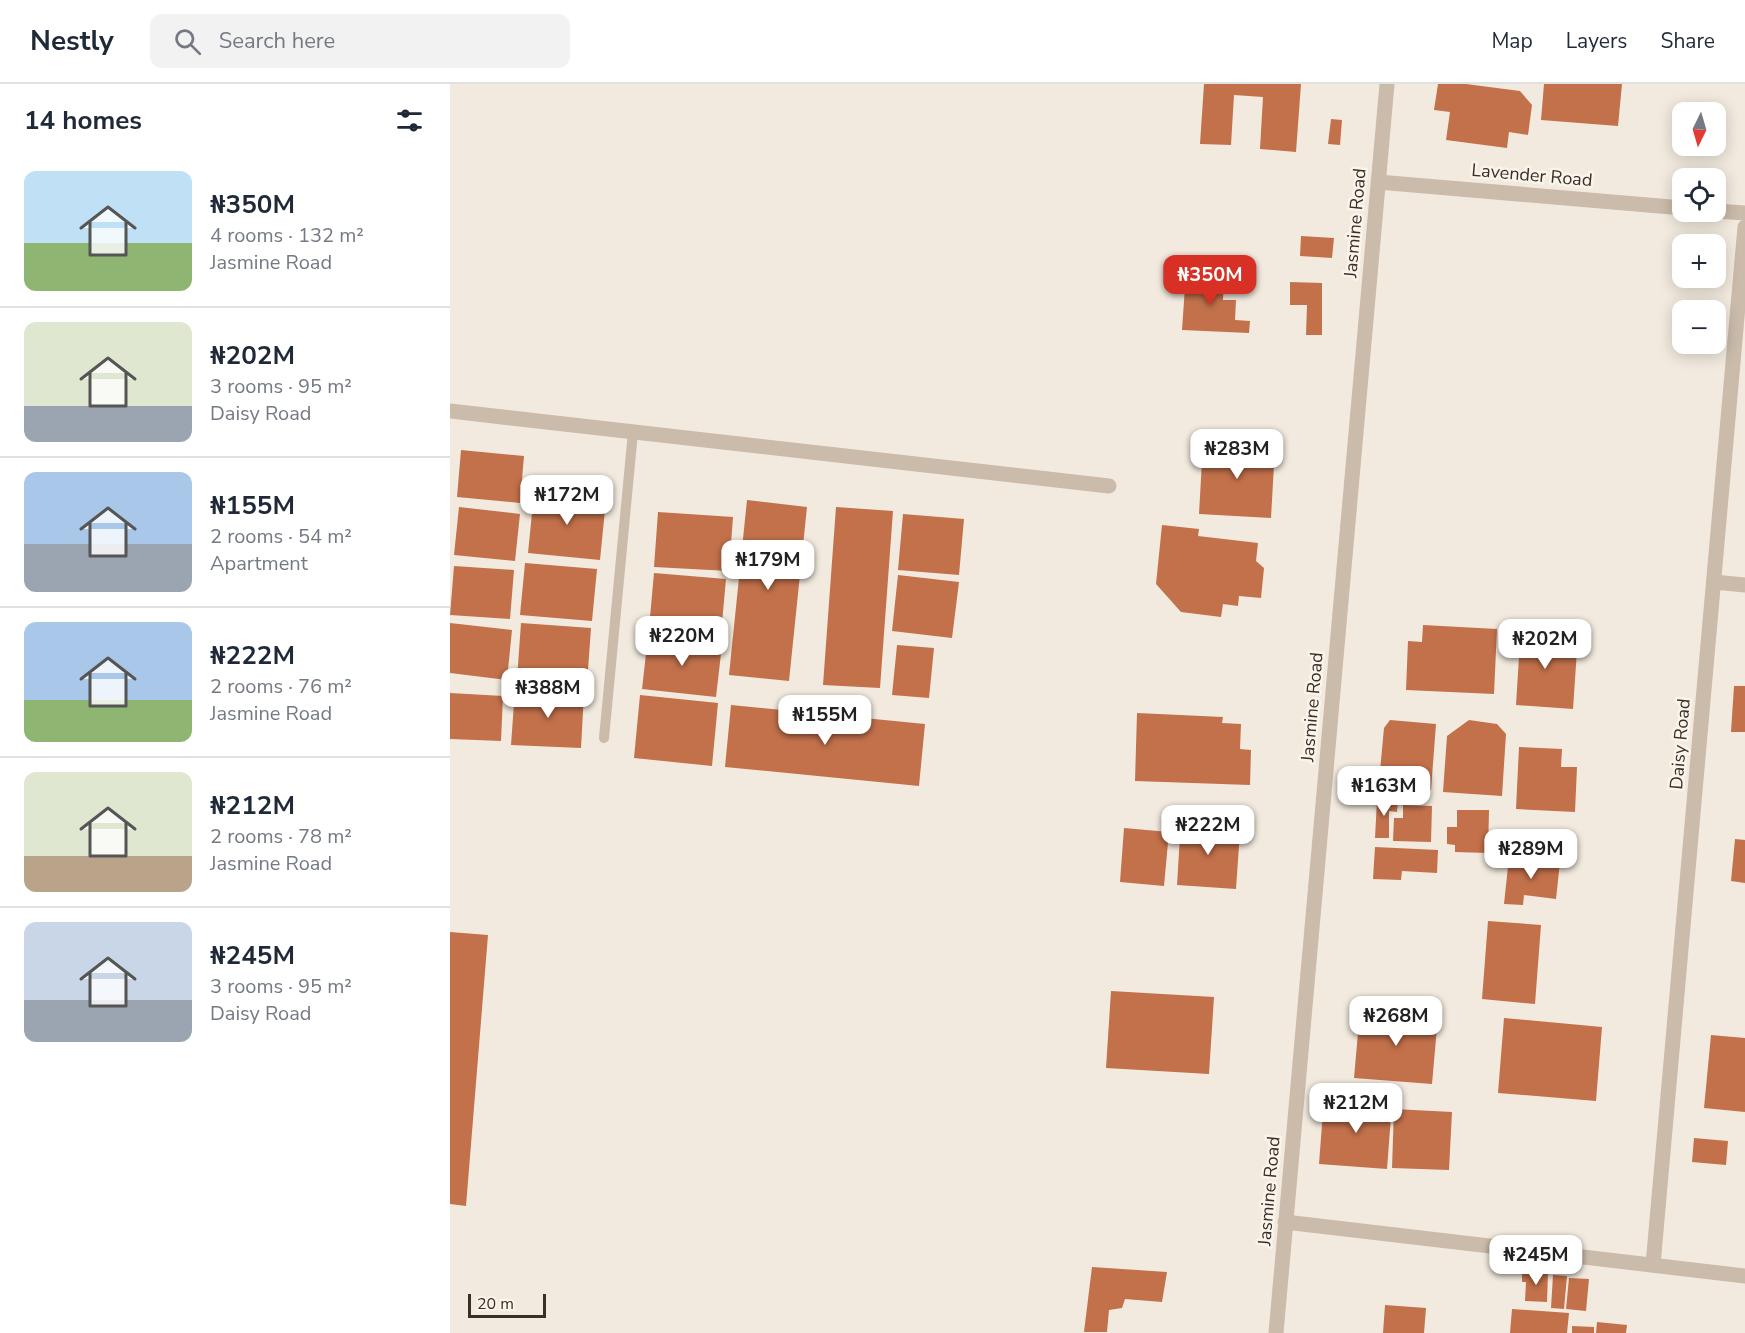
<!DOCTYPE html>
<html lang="en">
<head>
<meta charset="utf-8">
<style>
	body { margin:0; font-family:"Nunito Sans",sans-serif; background:#f2f2f3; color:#1f2937; height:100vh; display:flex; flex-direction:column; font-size:22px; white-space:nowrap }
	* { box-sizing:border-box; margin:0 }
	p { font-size:20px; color:#747a83 }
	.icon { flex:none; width:33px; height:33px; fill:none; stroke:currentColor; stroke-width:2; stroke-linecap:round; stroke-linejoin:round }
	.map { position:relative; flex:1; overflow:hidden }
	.drawer { display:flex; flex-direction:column; background:#fff; width:450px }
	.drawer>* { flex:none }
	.needle { width:39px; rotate:185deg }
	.controls { position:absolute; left:1222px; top:18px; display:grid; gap:12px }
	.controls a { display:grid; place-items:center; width:54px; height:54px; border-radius:12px; background:#fff; box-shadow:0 3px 15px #0003; font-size:30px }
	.scale { position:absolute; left:18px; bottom:15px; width:78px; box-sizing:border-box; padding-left:6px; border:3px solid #382f29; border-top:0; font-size:16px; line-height:21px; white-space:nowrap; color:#382f29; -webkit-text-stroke:4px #faf4eb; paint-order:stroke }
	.price { position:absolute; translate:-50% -51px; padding:0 14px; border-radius:12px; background:#fff; color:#222; font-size:20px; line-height:39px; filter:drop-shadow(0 2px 3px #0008) }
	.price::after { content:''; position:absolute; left:50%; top:36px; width:18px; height:14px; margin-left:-9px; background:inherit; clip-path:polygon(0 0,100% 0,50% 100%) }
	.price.active { background:#d93025; color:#fff }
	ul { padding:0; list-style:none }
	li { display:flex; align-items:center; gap:18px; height:150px; padding:0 24px }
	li+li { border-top:2px solid #e0e1e3 }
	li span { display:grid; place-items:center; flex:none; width:168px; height:120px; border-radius:12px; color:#555 }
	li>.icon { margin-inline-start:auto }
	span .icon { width:72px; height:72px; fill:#fffc; stroke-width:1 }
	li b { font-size:26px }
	h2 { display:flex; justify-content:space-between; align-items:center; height:72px; padding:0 24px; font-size:26px }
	header { display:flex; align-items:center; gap:36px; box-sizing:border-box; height:84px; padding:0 30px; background:#fff; border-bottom:2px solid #e0e1e3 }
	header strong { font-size:28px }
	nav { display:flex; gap:33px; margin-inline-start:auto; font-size:21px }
	.search { width:420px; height:54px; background:#f2f2f3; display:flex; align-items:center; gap:15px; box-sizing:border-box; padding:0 21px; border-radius:12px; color:#747a83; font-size:22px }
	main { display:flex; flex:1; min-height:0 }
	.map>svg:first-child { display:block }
	.building { fill:#c3714b }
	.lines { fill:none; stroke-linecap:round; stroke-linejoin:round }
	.service { stroke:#cabbaa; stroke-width:10 }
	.minor { stroke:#cabbaa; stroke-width:15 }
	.labels { text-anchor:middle; stroke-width:5; stroke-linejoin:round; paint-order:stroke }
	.street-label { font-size:18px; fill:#382f29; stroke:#faf4eb }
</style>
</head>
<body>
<header>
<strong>Nestly</strong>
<div class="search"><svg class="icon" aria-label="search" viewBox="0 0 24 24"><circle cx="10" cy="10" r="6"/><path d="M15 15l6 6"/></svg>Search here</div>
<nav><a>Map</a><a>Layers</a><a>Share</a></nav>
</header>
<main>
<section class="drawer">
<h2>14 homes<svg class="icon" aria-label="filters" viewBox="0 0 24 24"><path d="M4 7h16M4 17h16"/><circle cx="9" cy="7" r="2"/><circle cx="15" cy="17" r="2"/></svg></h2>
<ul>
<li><span style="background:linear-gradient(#bfe0f5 60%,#8fb573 0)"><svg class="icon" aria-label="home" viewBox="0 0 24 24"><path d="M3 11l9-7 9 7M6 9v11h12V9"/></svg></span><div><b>₦350M</b><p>4 rooms · 132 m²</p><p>Jasmine Road</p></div></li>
<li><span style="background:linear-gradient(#dfe7d0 70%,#9aa5b1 0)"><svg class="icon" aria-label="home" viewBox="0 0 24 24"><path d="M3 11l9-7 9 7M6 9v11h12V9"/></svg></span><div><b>₦202M</b><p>3 rooms · 95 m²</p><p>Daisy Road</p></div></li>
<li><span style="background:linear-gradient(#a9c7e8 60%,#9aa5b1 0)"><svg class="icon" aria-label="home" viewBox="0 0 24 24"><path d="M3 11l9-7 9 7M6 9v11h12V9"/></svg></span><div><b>₦155M</b><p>2 rooms · 54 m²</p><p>Apartment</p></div></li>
<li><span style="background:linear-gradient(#a9c7e8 65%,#8fb573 0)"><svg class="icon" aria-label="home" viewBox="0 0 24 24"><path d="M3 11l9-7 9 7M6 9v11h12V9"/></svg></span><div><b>₦222M</b><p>2 rooms · 76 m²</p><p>Jasmine Road</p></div></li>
<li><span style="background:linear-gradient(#dfe7d0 70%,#b9a48a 0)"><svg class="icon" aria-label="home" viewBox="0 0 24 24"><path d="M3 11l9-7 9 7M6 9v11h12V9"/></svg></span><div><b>₦212M</b><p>2 rooms · 78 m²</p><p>Jasmine Road</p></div></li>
<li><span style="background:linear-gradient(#c9d6e8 65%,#9aa5b1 0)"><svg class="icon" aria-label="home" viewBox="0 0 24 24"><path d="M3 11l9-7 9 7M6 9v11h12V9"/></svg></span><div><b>₦245M</b><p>3 rooms · 95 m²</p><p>Daisy Road</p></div></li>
</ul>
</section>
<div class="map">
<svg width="1295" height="1249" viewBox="0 0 1295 1249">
	<rect width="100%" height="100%" fill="#f2eade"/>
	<path class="building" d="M754 0H851L846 68 810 65 813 13 784 11 781 61 750 60Z
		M988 0H1016L1070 7 1082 21 1078 51 1059 48 1057 64 996 56 1000 28 984 26Z
		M1094 0H1172L1168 42 1091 36Z
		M881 35 892 36 890 61 878 60Z
		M851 152 884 154 882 174 850 172Z
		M736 188 774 190 773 216H786L785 236 800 237 799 249 732 246Z
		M840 198 872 199V251H856L857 221H840Z
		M753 359 825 363 821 434 749 430Z
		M11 366 74 372 70 419 7 413Z
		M84 409 156 416 150 476 78 469Z
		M297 416 357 423 339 597 279 591Z
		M9 423 70 430 65 477 4 471Z
		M386 423 443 427 430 604 373 601Z
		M208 428 283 433 279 487 204 483Z
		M453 430 514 435 509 491 448 486Z
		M712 441 749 445 748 452 808 459 806 477 814 484 811 514 789 512 788 522 773 520 771 533 731 528 706 500Z
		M75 479 147 485 142 537 70 531Z
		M4 482 64 486 60 535 0 531Z
		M204 489 276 495 271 550 199 544Z
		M448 491 509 498 502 554 442 547Z
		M0 539 62 546 57 596 0 589Z
		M71 539 141 544 137 600 67 595Z
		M973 541 1047 545 1044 610 956 606 958 557 972 558Z
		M1071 541 1098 542 1097 554 1114 555 1127 566 1123 625 1066 621Z
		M198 552 272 561 266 613 192 605Z
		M447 561 484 564 479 614 442 611Z
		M1284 602H1295V648H1281Z
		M65 605 134 609 131 664 61 661Z
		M0 609 53 612 51 657 0 655Z
		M190 611 268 619 262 682 184 674Z
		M281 621 475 640 469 702 275 683Z
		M687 629 773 633 772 639 791 640 790 665 801 666 800 701 685 697Z
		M940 636 986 640 981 706 938 703 939 688 930 687 934 644Z
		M1019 636 1047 640 1056 650 1052 712 993 708 997 652Z
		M1069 663 1112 665 1111 683H1127L1125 728 1066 725Z
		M927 716H948L947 728 939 727V754H925Z
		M953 721 982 722 981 758 943 757 944 734H953Z
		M1007 726H1039L1038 769 1005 768V761L997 760V743H1007Z
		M731 735 760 737 759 745 790 747 786 805 727 801Z
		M674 744 719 748 714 802 670 798Z
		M1050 748 1083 751 1081 770 1048 766Z
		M1285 755 1295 756V799L1281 797Z
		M925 763 988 766 987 789 952 787 951 796 923 795Z
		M1059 773 1110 778 1106 815 1074 811 1073 821 1054 820Z
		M1038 837 1091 841 1085 920 1032 915Z
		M0 848 38 851 16 1122 0 1120Z
		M661 907 764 913 759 990 656 984Z
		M910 926 988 932 982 1000 904 994Z
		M1054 934 1152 943 1146 1017 1048 1009Z
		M1261 951 1295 954V1028L1254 1024Z
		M874 1014 942 1019 937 1085 869 1080Z
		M944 1025 1002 1028 999 1086 942 1084Z
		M1244 1054 1278 1057 1276 1081 1242 1078Z
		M642 1183 717 1188 712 1218 675 1215 672 1224 659 1226 657 1248H634Z
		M1072 1187 1098 1189 1097 1218 1075 1217 1076 1198H1072Z
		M1103 1191 1117 1192 1114 1225 1101 1224Z
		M1119 1194 1139 1195 1136 1227 1116 1225Z
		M935 1221 976 1224 974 1249H933Z
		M1062 1225 1119 1229 1117 1249H1060Z
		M1147 1238 1177 1241 1176 1249H1146Z
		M1122 1242 1144 1243V1249H1122Z"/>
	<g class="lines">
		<path class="service" d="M154 654 183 348"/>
		<path class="minor" d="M928 98 1233 124
			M1266 127 1295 129
			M0 327 659 402
			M1264 498 1295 501
			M835 1138 1295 1192
			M1203 1181 1295 143
			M826 1249 937 0"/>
	</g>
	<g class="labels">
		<g class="street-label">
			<text transform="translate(1082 91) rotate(5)" y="6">Lavender Road</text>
			<text transform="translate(905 139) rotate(-85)" y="6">Jasmine Road</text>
			<text transform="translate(862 623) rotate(-85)" y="6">Jasmine Road</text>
			<text transform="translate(1230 660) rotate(-85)" y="6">Daisy Road</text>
			<text transform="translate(819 1107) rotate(-85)" y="6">Jasmine Road</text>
		</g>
	</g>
</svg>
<div class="controls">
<a><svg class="needle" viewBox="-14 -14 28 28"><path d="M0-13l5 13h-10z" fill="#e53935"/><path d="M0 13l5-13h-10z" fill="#747a83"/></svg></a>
<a><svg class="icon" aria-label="locate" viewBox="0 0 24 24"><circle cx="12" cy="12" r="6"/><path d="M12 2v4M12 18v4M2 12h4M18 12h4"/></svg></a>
<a>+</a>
<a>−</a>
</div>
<div class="scale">20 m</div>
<b class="price active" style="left:760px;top:222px">₦350M</b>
<b class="price" style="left:787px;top:396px">₦283M</b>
<b class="price" style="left:117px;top:442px">₦172M</b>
<b class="price" style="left:318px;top:507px">₦179M</b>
<b class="price" style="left:232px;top:583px">₦220M</b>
<b class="price" style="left:1095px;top:586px">₦202M</b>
<b class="price" style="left:98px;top:635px">₦388M</b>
<b class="price" style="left:375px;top:662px">₦155M</b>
<b class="price" style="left:934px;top:733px">₦163M</b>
<b class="price" style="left:758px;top:772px">₦222M</b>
<b class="price" style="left:1081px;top:796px">₦289M</b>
<b class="price" style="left:946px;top:963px">₦268M</b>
<b class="price" style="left:906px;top:1050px">₦212M</b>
<b class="price" style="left:1086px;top:1202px">₦245M</b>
</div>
</main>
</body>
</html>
